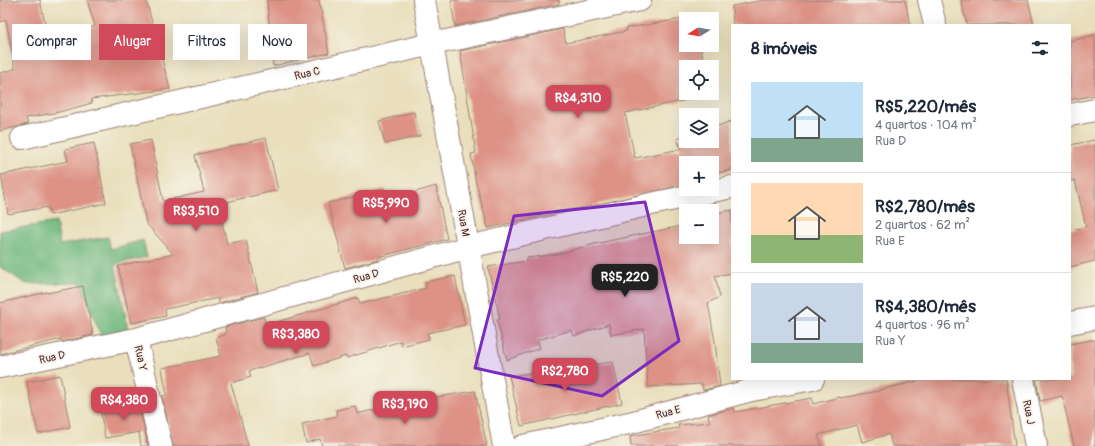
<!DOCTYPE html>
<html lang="pt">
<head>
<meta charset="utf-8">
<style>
	body { margin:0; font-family:Pangolin,sans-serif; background:#f6f6f7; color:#1f2937; height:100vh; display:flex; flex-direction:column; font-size:15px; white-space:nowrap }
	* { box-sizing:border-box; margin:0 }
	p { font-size:13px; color:#747a83 }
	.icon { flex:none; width:22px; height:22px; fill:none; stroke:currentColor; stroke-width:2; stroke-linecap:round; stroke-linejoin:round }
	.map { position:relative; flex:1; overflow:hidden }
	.details { position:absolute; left:731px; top:24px; width:340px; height:356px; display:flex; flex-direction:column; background:#fff; border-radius:0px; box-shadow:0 4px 16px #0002 }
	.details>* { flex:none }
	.guide { position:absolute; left:12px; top:24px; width:380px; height:36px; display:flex; gap:8px }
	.needle { width:26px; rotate:259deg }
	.buttons { position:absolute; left:679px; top:12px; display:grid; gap:8px }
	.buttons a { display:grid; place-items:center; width:40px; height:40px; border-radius:0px; background:#fff; box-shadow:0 4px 16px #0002; font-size:20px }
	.price { position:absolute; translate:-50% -34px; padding:0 9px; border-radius:8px; background:#d1495b; color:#fff; font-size:13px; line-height:26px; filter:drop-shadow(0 1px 2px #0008) }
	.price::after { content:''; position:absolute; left:50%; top:24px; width:12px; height:9px; margin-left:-6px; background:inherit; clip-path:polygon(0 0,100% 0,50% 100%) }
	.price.on { background:#222; color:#fff }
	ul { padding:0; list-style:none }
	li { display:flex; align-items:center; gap:12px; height:100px; padding:0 20px }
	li+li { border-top:1px solid #e0e1e3 }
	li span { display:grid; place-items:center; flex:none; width:112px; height:80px; border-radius:0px; color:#555 }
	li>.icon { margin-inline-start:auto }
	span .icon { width:48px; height:48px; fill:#fffc; stroke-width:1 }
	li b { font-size:17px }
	h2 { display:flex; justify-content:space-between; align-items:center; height:48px; padding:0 20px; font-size:17px }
	.tag { padding:0 14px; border-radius:0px; background:#fff; box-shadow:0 4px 16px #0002; font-size:14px; line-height:36px }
	.tag.on { background:#d1495b; color:#fff }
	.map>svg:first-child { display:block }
	.forest { fill:#6fb77d; stroke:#5c6b54 }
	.building { fill:#dd9285 }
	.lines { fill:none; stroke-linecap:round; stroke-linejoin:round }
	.minor-casing { stroke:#9a7f74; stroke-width:24 }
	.minor { stroke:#fff; stroke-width:22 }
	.marked { fill:#7b2cbf; fill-opacity:0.2; stroke:#7b2cbf; stroke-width:3; stroke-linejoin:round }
	.labels { text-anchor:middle; stroke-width:3.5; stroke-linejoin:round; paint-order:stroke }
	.street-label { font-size:11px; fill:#4a1f2b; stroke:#f7f3e8 }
</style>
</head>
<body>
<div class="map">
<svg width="1095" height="446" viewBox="0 0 1095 446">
	<rect width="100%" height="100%" fill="#f7f3e8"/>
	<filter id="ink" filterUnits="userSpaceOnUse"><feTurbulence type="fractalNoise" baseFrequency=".025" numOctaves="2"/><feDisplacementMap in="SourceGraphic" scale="8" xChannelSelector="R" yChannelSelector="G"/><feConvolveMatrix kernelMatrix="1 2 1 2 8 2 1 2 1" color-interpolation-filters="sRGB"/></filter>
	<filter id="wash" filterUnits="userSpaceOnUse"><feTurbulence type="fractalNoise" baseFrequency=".012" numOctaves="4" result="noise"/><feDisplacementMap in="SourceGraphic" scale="16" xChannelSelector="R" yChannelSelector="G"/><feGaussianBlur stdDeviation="0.9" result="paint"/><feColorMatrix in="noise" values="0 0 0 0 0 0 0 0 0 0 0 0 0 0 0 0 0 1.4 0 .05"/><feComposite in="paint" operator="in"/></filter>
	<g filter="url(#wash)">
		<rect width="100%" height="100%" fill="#e9dfbc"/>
		<path class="forest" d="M56 222 60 245 108 237 111 249 143 240 147 257 115 264 128 329 101 336 81 283 26 284 0 267V231Z"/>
		<g id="blocks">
			<path class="building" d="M0 0H40L50 47 95 26 87 0H146L170 89 91 99 92 103 59 112 26 118 28 124 0 131V73L15 69 6 20 0 22Z
				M267 0H319L329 53 273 66Z
				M451 0H559V4L455 26Z
				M764 0H905L910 25H733L732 6Z
				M961 0H1028L1034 25H967Z
				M695 17V19H686V45H700L705 67H686V93H710V95L625 113 635 158 681 149 677 139 686 136V141H712V128L732 121V170L712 174V163H686V184L586 207 556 211 557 213 488 228 476 183 471 154 476 153 460 51 563 29 566 43 627 31 626 28Z
				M1095 35V95L1070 100V41Z
				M414 112 420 136 385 144 379 121Z
				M266 138 278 190 218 204 227 244 246 240 258 292 219 303 218 298 165 309 166 316 131 323 118 266 173 254 146 223 130 144 151 140 163 201 204 192 195 155Z
				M1095 140V261L1070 267V230L1086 227 1075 180 1070 181V145Z
				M94 143 106 203 50 215 48 207 8 214 1 175 68 161 65 149Z
				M436 186 447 239 378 257V259L345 268 328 203 385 189 388 200Z
				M732 210V273L715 276 720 297 708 303 715 342 720 386 703 390 702 384 648 387 644 329 611 335 609 324 574 336 572 330 537 340 540 348 507 360 497 320 500 319 488 267 527 261V258L558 254 594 244 686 225V237H712V214Z
				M455 276 465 325 427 333 429 339 402 346 401 341 347 358 346 356 314 366 310 353 249 371 251 377 231 383 248 446H173L162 396 167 395 162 368 221 356 216 338 226 334 225 327 264 317 266 325 358 298 360 304 426 288 425 282Z
				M83 286 93 335 61 342V339L0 354V303L47 292V293Z
				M1090 340H1095V446H1074L1062 396 1040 401 1036 379H1070V344Z
				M613 362 622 403 521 426 509 376Z
				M60 375 70 427 38 434 27 382Z
				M918 379H1006L1015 446H892L889 434 862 442 857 425 818 435 822 446H631L630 436 679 428 678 425 710 422 708 415 734 408 735 412 812 398 813 404 840 397V398L879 391V390L918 381Z
				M475 391 487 446H322L320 439 306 443 302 424 337 416 336 410 355 406 357 414 405 402Z
				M138 401 148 446H141L139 432 105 438 100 409Z"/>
		</g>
	</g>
	<g filter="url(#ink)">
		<use href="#blocks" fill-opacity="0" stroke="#9a7f74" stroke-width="1"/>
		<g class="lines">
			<defs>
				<path id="minor" d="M424 0 504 446
					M929 0 935 25
					M1070 115 1095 110
					M22 138 432 44 640 0
					M1070 323 1095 318
					M136 339 161 446
					M0 367 136 339 469 247 651 204 732 187
					M1023 379 1036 446
					M523 446 629 423 752 390 813 379"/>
			</defs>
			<use href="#minor" class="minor-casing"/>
			<use href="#minor" class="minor"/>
		</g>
	</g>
	<path class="marked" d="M645 202 679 341 602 396 475 368 514 216Z"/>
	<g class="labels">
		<g class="street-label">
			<text transform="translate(307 73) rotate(-13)" y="4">Rua C</text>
			<text transform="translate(464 223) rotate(80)" y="4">Rua M</text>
			<text transform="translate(366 276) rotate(-16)" y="4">Rua D</text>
			<text transform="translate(52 357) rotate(-12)" y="4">Rua D</text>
			<text transform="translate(141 358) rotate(77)" y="4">Rua Y</text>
			<text transform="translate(668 412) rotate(-15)" y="4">Rua E</text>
			<text transform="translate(1029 412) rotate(79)" y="4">Rua J</text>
		</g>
	</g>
</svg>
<div class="buttons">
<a><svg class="needle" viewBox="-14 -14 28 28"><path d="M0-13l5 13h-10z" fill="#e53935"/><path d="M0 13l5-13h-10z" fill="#747a83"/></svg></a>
<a><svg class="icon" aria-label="locate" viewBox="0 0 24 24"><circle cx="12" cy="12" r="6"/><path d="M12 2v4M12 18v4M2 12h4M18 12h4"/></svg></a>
<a><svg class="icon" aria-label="layers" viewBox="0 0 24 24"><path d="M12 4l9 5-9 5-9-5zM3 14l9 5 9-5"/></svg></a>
<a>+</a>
<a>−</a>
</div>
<b class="price" style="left:578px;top:119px">R$4,310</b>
<b class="price" style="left:386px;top:224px">R$5,990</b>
<b class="price" style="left:196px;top:232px">R$3,510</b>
<b class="price on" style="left:625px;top:298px">R$5,220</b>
<b class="price" style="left:296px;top:355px">R$3,380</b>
<b class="price" style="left:565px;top:392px">R$2,780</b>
<b class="price" style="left:124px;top:421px">R$4,380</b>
<b class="price" style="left:405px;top:425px">R$3,190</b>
<div class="guide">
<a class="tag">Comprar</a>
<a class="tag on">Alugar</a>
<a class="tag">Filtros</a>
<a class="tag">Novo</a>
</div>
<section class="details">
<h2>8 imóveis<svg class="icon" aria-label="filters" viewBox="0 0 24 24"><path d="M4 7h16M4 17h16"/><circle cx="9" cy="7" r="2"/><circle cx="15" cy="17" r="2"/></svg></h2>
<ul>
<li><span style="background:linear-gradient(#bfe0f5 70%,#7fa58c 0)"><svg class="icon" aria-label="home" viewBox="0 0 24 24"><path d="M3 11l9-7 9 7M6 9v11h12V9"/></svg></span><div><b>R$5,220/mês</b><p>4 quartos · 104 m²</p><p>Rua D</p></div></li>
<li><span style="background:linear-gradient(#ffd9b3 65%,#8fb573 0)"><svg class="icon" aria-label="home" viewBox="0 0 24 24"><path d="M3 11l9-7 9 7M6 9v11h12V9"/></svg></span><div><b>R$2,780/mês</b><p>2 quartos · 62 m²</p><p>Rua E</p></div></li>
<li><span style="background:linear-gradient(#c9d6e8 75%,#7fa58c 0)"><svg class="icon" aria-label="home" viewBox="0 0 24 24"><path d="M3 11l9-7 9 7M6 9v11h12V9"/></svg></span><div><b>R$4,380/mês</b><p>4 quartos · 96 m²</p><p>Rua Y</p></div></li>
</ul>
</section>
</div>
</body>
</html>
